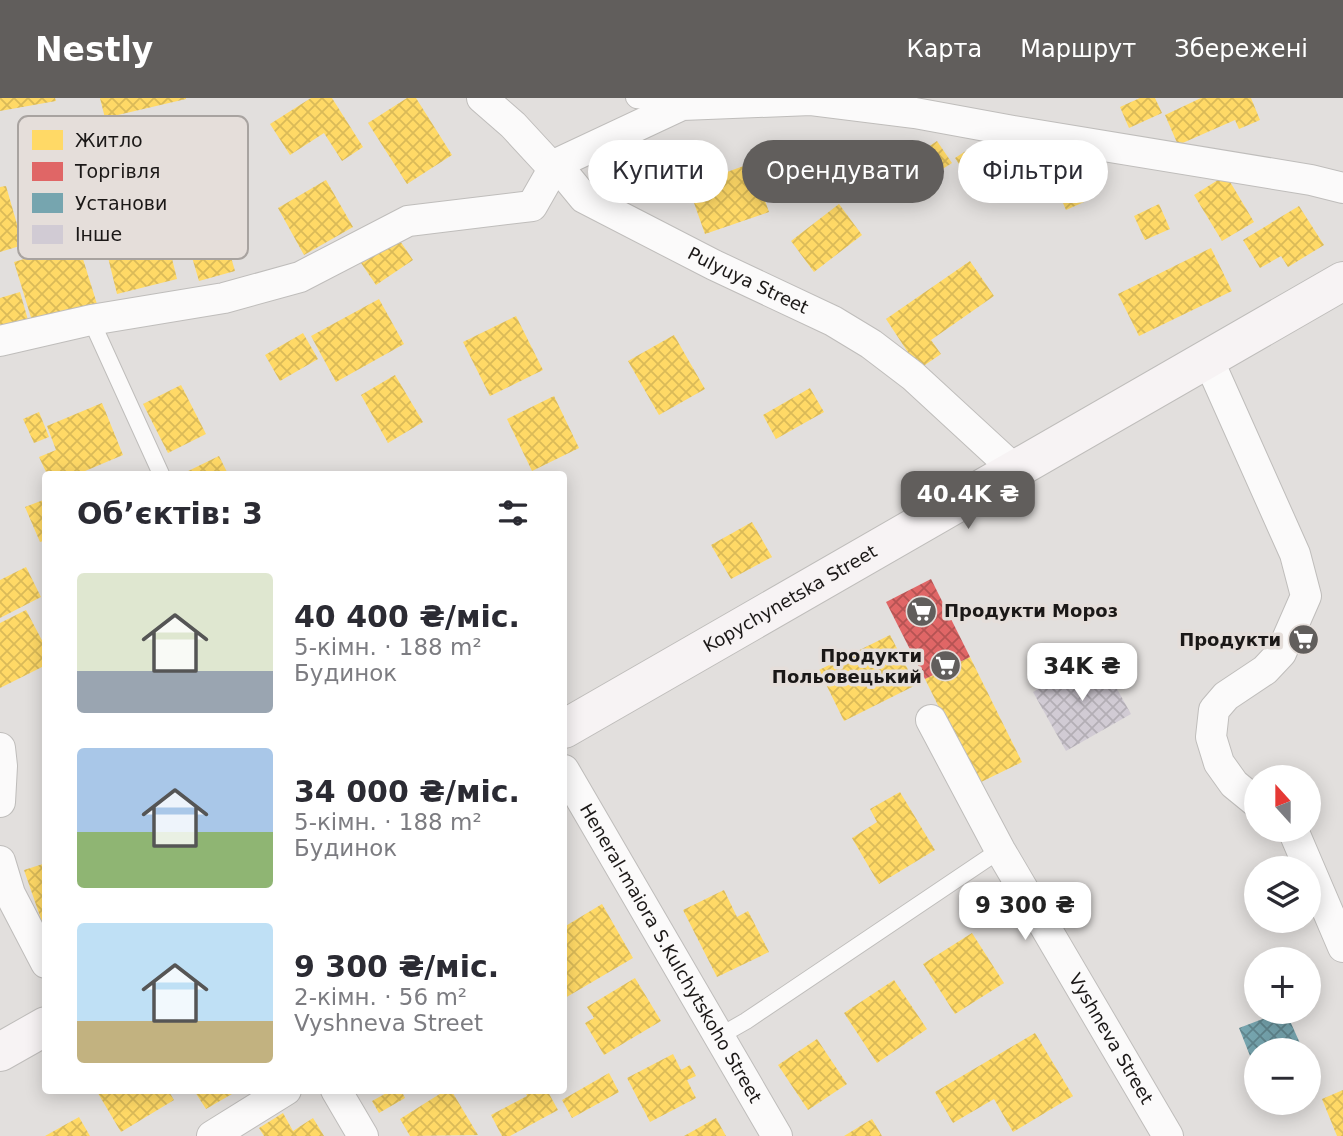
<!DOCTYPE html>
<html lang="uk">
<head>
<meta charset="utf-8">
<style>
	body { margin:0; font-family:"DejaVu Sans",sans-serif; background:#f2f2f3; color:#2b2b33; height:100vh; display:flex; flex-direction:column; font-size:26px; white-space:nowrap }
	* { box-sizing:border-box; margin:0 }
	p { font-size:23px; color:#7c7c81 }
	.icon { flex:none; width:38px; height:38px; fill:none; stroke:currentColor; stroke-width:2; stroke-linecap:round; stroke-linejoin:round }
	.map { position:relative; flex:1; overflow:hidden }
	.drawer { position:absolute; left:42px; top:373px; width:525px; height:623px; display:flex; flex-direction:column; background:#fff; border-radius:7px; box-shadow:0 4px 18px #0003 }
	.drawer>* { flex:none }
	.hud { position:absolute; left:588px; top:42px; width:649px; height:63px; display:flex; gap:14px }
	.needle { width:46px; rotate:339deg }
	.controls { position:absolute; left:1244px; top:667px; display:grid; gap:14px }
	.controls a { display:grid; place-items:center; width:77px; height:77px; border-radius:50%; background:#fff; box-shadow:0 4px 18px #0003; font-size:35px }
	.price { position:absolute; translate:-50% -60px; padding:0 16px; border-radius:14px; background:#fff; color:#222; font-size:23px; line-height:46px; filter:drop-shadow(0 2px 4px #0008) }
	.price::after { content:''; position:absolute; left:50%; top:42px; width:21px; height:16px; margin-left:-10px; background:inherit; clip-path:polygon(0 0,100% 0,50% 100%) }
	.price.current { background:#615e5c; color:#fff }
	ul { padding:0; list-style:none }
	li { display:flex; align-items:center; gap:21px; height:175px; padding:0 35px }
	li span { display:grid; place-items:center; flex:none; width:196px; height:140px; border-radius:7px; color:#555 }
	li>.icon { margin-inline-start:auto }
	span .icon { width:84px; height:84px; fill:#fffc; stroke-width:1 }
	li b { font-size:30px }
	h2 { display:flex; justify-content:space-between; align-items:center; height:84px; padding:0 35px; font-size:30px }
	.chip { padding:0 24px; border-radius:32px; background:#fff; box-shadow:0 4px 18px #0003; font-size:24px; line-height:63px }
	.chip.current { background:#615e5c; color:#fff }
	header { display:flex; align-items:center; gap:42px; box-sizing:border-box; height:98px; padding:0 35px; background:#615e5c; color:#fff }
	header strong { font-size:33px }
	nav { display:flex; gap:38px; margin-inline-start:auto; font-size:24px }
	.map>svg:first-child { display:block }
	.homes { fill:url(#homes-cross-hatch) }
	.shops { fill:url(#shops-cross-hatch) }
	.public { fill:url(#public-cross-hatch) }
	.building { fill:url(#building-cross-hatch) }
	.lines { fill:none; stroke-linecap:round; stroke-linejoin:round }
	.lane-casing { stroke:#bfbdbb; stroke-width:18 }
	.street-casing { stroke:#bfbdbb; stroke-width:32 }
	.secondary-casing { stroke:#bfbdbb; stroke-width:40 }
	.lane { stroke:#fbfafa; stroke-width:16 }
	.street { stroke:#fbfafa; stroke-width:30 }
	.secondary { stroke:#f7f3f4; stroke-width:38 }
	.labels { text-anchor:middle; stroke-width:7; stroke-linejoin:round; paint-order:stroke }
	.street-label { font-size:18px; fill:#1b1817; stroke:#e5deda }
	.poi-label { font-size:18px; font-weight:bold; fill:#1b1817; stroke:#e5deda; text-anchor:end }
	.key { fill:#e5deda; stroke:#a8a3a0; stroke-width:2 }
	.key-label { font-size:19px; fill:#1b1817 }
</style>
</head>
<body>
<header>
<strong>Nestly</strong>
<nav><a>Карта</a><a>Маршрут</a><a>Збережені</a></nav>
</header>
<div class="map">
<svg width="1343" height="1038" viewBox="0 0 1343 1038">
	<defs>
		<pattern id="homes-cross-hatch" width="8" height="8" patternUnits="userSpaceOnUse" patternTransform="scale(1.75)"><rect width="8" height="8" fill="#ffd966"/><path d="M0 0l8 8M0 8l8-8" fill="none" stroke="#daba58"/></pattern>
		<pattern id="shops-cross-hatch" width="8" height="8" patternUnits="userSpaceOnUse" patternTransform="scale(1.75)"><rect width="8" height="8" fill="#e06666"/><path d="M0 0l8 8M0 8l8-8" fill="none" stroke="#b55353"/></pattern>
		<pattern id="public-cross-hatch" width="8" height="8" patternUnits="userSpaceOnUse" patternTransform="scale(1.75)"><rect width="8" height="8" fill="#76a5af"/><path d="M0 0l8 8M0 8l8-8" fill="none" stroke="#60858d"/></pattern>
		<pattern id="building-cross-hatch" width="8" height="8" patternUnits="userSpaceOnUse" patternTransform="scale(1.75)"><rect width="8" height="8" fill="#d1cbd4"/><path d="M0 0l8 8M0 8l8-8" fill="none" stroke="#b3aeb5"/></pattern>
	</defs>
	<rect width="100%" height="100%" fill="#e2dfdd"/>
	<path class="homes" d="M0 0H55L56 3 0 13Z
		M100 0H186V1L105 20Z
		M311 0H332L363 49 342 63 324 35 290 57 270 26Z
		M407 0H416L452 57 407 86 368 25Z
		M1140 0H1155L1162 15 1129 30 1120 9Z
		M1201 0H1251L1260 22 1239 31 1235 22 1178 47 1165 17Z
		M1010 41 1026 65 979 96 955 60 978 45 986 57Z
		M937 43 952 65 914 89 900 68Z
		M865 45 867 72 824 75 822 49Z
		M752 65 769 114 705 136 688 88Z
		M1226 77 1254 124 1222 143 1194 97Z
		M326 82 353 129 304 157 278 110Z
		M1075 82 1084 104 1066 112 1057 91Z
		M6 88 23 147 0 154V89Z
		M215 104 235 173 199 183 179 115Z
		M839 106 862 137 814 174 791 143Z
		M1159 106 1170 131 1145 142 1134 118Z
		M1299 108 1324 147 1288 169 1281 158 1260 170 1243 142Z
		M164 128 177 181 117 196 104 143Z
		M392 131 413 162 376 187 355 156Z
		M78 145 97 206 33 226 14 164Z
		M1211 150 1232 193 1139 238 1118 196Z
		M970 163 994 198 931 242 941 256 919 271 886 221Z
		M20 194 28 222 0 231V200Z
		M379 201 404 246 336 284 311 238Z
		M516 218 543 272 490 298 463 244Z
		M303 235 318 261 280 283 265 257Z
		M674 237 705 291 659 317 628 263Z
		M395 277 423 324 388 345 361 297Z
		M181 287 206 336 168 355 143 306Z
		M810 290 824 314 776 341 763 317Z
		M554 298 579 350 532 373 507 321Z
		M102 305 123 357 78 376H47L39 359 56 352 47 328Z
		M39 314 49 339 34 345 23 321Z
		M219 358 228 376H182Z
		M46 401V442L40 444 25 409Z
		M752 424 772 459 731 481 711 447Z
		M26 469 41 499 0 520V482Z
		M26 512 46 550V567L0 590V525Z
		M890 537 916 587 844 623 819 572Z
		M970 559 1022 664 977 686 925 581Z
		M900 694 935 752 879 786 852 740 877 724 870 711Z
		M46 765V823L42 824 24 772Z
		M724 792 737 819 748 813 769 854 717 879 683 812Z
		M602 806 633 860 565 900 564 829Z
		M972 835 1004 885 955 916 923 866Z
		M635 880 661 923 604 957 585 925 594 920 587 909Z
		M894 882 927 931 877 965 844 915Z
		M1035 935 1073 998 1013 1034 994 1001 953 1025 935 994Z
		M817 941 847 986 808 1012 778 967Z
		M673 956 681 972 690 967 696 978 687 982 696 1000 650 1024 627 980Z
		M609 975 619 994 572 1020 562 1002Z
		M96 992H168L174 1002 121 1034Z
		M199 992H230L232 996 206 1011 195 994Z
		M392 992H401L405 1000 379 1015 372 1003Z
		M446 992H451L478 1037 410 1038 400 1021Z
		M525 992H547L558 1012 510 1038H502L491 1017 527 998Z
		M1343 992V1038H1337L1322 1001Z
		M283 1015 293 1033 313 1020 324 1038H264L259 1030Z
		M79 1019 90 1038H45Z
		M716 1020 726 1038H684Z
		M872 1021 882 1038H844Z"/>
	<path class="shops" d="M931 481 970 559 925 581 886 504Z"/>
	<path class="public" d="M1281 914H1286L1303 952H1256V973L1239 930Z"/>
	<path class="building" d="M1098 557 1131 616 1066 653 1033 594Z"/>
	<g class="lines">
		<defs>
			<path id="lane" d="M634 0 636 2 672 6
				M91 222 161 376
				M718 939 746 923 1000 752"/>
			<g id="street">
				<path id="s1" d="M482 0 513 27 549 66H556L584 100 714 167 833 223 871 246 913 278 1015 372"/>
				<path d="M0 243 91 222 224 200 300 179 408 123 532 108 556 66 682 7 811 2 915 15 1013 33 1311 82 1343 90"/>
				<path d="M1208 261 1295 456 1306 498 1281 555 1265 572 1226 598 1214 612 1211 639 1219 665 1234 686 1256 704"/>
				<path id="s2" d="M931 622 1000 752 1168 1038"/>
				<path d="M0 650 2 668 0 704"/>
				<path id="s3" d="M564 672 777 1038"/>
				<path d="M1293 732 1343 849"/>
				<path d="M0 763 10 796 46 865"/>
				<path d="M336 992 363 1038"/>
				<path d="M212 1038 286 992"/>
			</g>
			<g id="secondary">
				<path id="s4" d="M564 631 1343 183"/>
				<path d="M0 954 46 928"/>
			</g>
		</defs>
		<use href="#lane" class="lane-casing"/>
		<use href="#street" class="street-casing"/>
		<use href="#secondary" class="secondary-casing"/>
		<use href="#lane" class="lane"/>
		<use href="#street" class="street"/>
		<use href="#secondary" class="secondary"/>
	</g>
	<defs>
		<symbol id="supermarket-disc" viewBox="-11 -11 22 22"><circle r="9.5" fill="#615e5c" stroke="#e5deda"/><path d="M-6-5.5h2.5l.6 2H6L4.5 2H-2.5L-4.4-4H-6ZM-1.5 3.2a1.3 1.3 0 1 0 .1 0ZM3 3.2a1.3 1.3 0 1 0 .1 0Z" fill="#fff"/></symbol>
	</defs>
	<g fill-rule="evenodd">
		<use href="#supermarket-disc" x="904" y="496" width="35" height="35"/>
		<use href="#supermarket-disc" x="1286" y="524" width="35" height="35"/>
		<use href="#supermarket-disc" x="928" y="550" width="35" height="35"/>
	</g>
	<g class="labels">
		<g class="street-label">
			<text dy="6" stroke="none"><textPath href="#s1" startOffset="329">Pulyuya Street</textPath></text>
			<text dy="6" stroke="none"><textPath href="#s4" startOffset="261">Kopychynetska Street</textPath></text>
			<text dy="6" stroke="none"><textPath href="#s3" startOffset="212">Heneral-maiora S.Kulchytskoho Street</textPath></text>
			<text dy="6" stroke="none"><textPath href="#s2" startOffset="366">Vyshneva Street</textPath></text>
		</g>
		<g class="poi-label">
			<text x="944" y="519" text-anchor="start">Продукти Мороз</text>
			<text x="1281" y="548">Продукти</text>
			<text x="922" y="564">Продукти<tspan x="922" dy="21">Польовецький</tspan></text>
		</g>
	</g>
	<rect x="18" y="18" width="230" height="143" rx="10" class="key"/>
	<rect x="32" y="32" width="31" height="20" fill="#ffd966"/>
	<rect x="32" y="64" width="31" height="19" fill="#e06666"/>
	<rect x="32" y="95" width="31" height="20" fill="#76a5af"/>
	<rect x="32" y="127" width="31" height="19" fill="#d1cbd4"/>
	<g class="key-label">
		<text x="75" y="49">Житло</text>
		<text x="75" y="80">Торгівля</text>
		<text x="75" y="112">Установи</text>
		<text x="75" y="143">Інше</text>
	</g>
</svg>
<div class="controls">
<a><svg class="needle" viewBox="-14 -14 28 28"><path d="M0-13l5 13h-10z" fill="#e53935"/><path d="M0 13l5-13h-10z" fill="#7c7c81"/></svg></a>
<a><svg class="icon" aria-label="layers" viewBox="0 0 24 24"><path d="M12 4l9 5-9 5-9-5zM3 14l9 5 9-5"/></svg></a>
<a>+</a>
<a>−</a>
</div>
<b class="price current" style="left:968px;top:433px">40.4K ₴</b>
<b class="price" style="left:1082px;top:605px">34K ₴</b>
<b class="price" style="left:1025px;top:844px">9 300 ₴</b>
<div class="hud">
<a class="chip">Купити</a>
<a class="chip current">Орендувати</a>
<a class="chip">Фільтри</a>
</div>
<section class="drawer">
<h2>Об’єктів: 3<svg class="icon" aria-label="filters" viewBox="0 0 24 24"><path d="M4 7h16M4 17h16"/><circle cx="9" cy="7" r="2"/><circle cx="15" cy="17" r="2"/></svg></h2>
<ul>
<li><span style="background:linear-gradient(#dfe7d0 70%,#9aa5b1 0)"><svg class="icon" aria-label="home" viewBox="0 0 24 24"><path d="M3 11l9-7 9 7M6 9v11h12V9"/></svg></span><div><b>40 400 ₴/міс.</b><p>5-кімн. · 188 m²</p><p>Будинок</p></div></li>
<li><span style="background:linear-gradient(#a9c7e8 60%,#8fb573 0)"><svg class="icon" aria-label="home" viewBox="0 0 24 24"><path d="M3 11l9-7 9 7M6 9v11h12V9"/></svg></span><div><b>34 000 ₴/міс.</b><p>5-кімн. · 188 m²</p><p>Будинок</p></div></li>
<li><span style="background:linear-gradient(#bfe0f5 70%,#c2b280 0)"><svg class="icon" aria-label="home" viewBox="0 0 24 24"><path d="M3 11l9-7 9 7M6 9v11h12V9"/></svg></span><div><b>9 300 ₴/міс.</b><p>2-кімн. · 56 m²</p><p>Vyshneva Street</p></div></li>
</ul>
</section>
</div>
</body>
</html>
